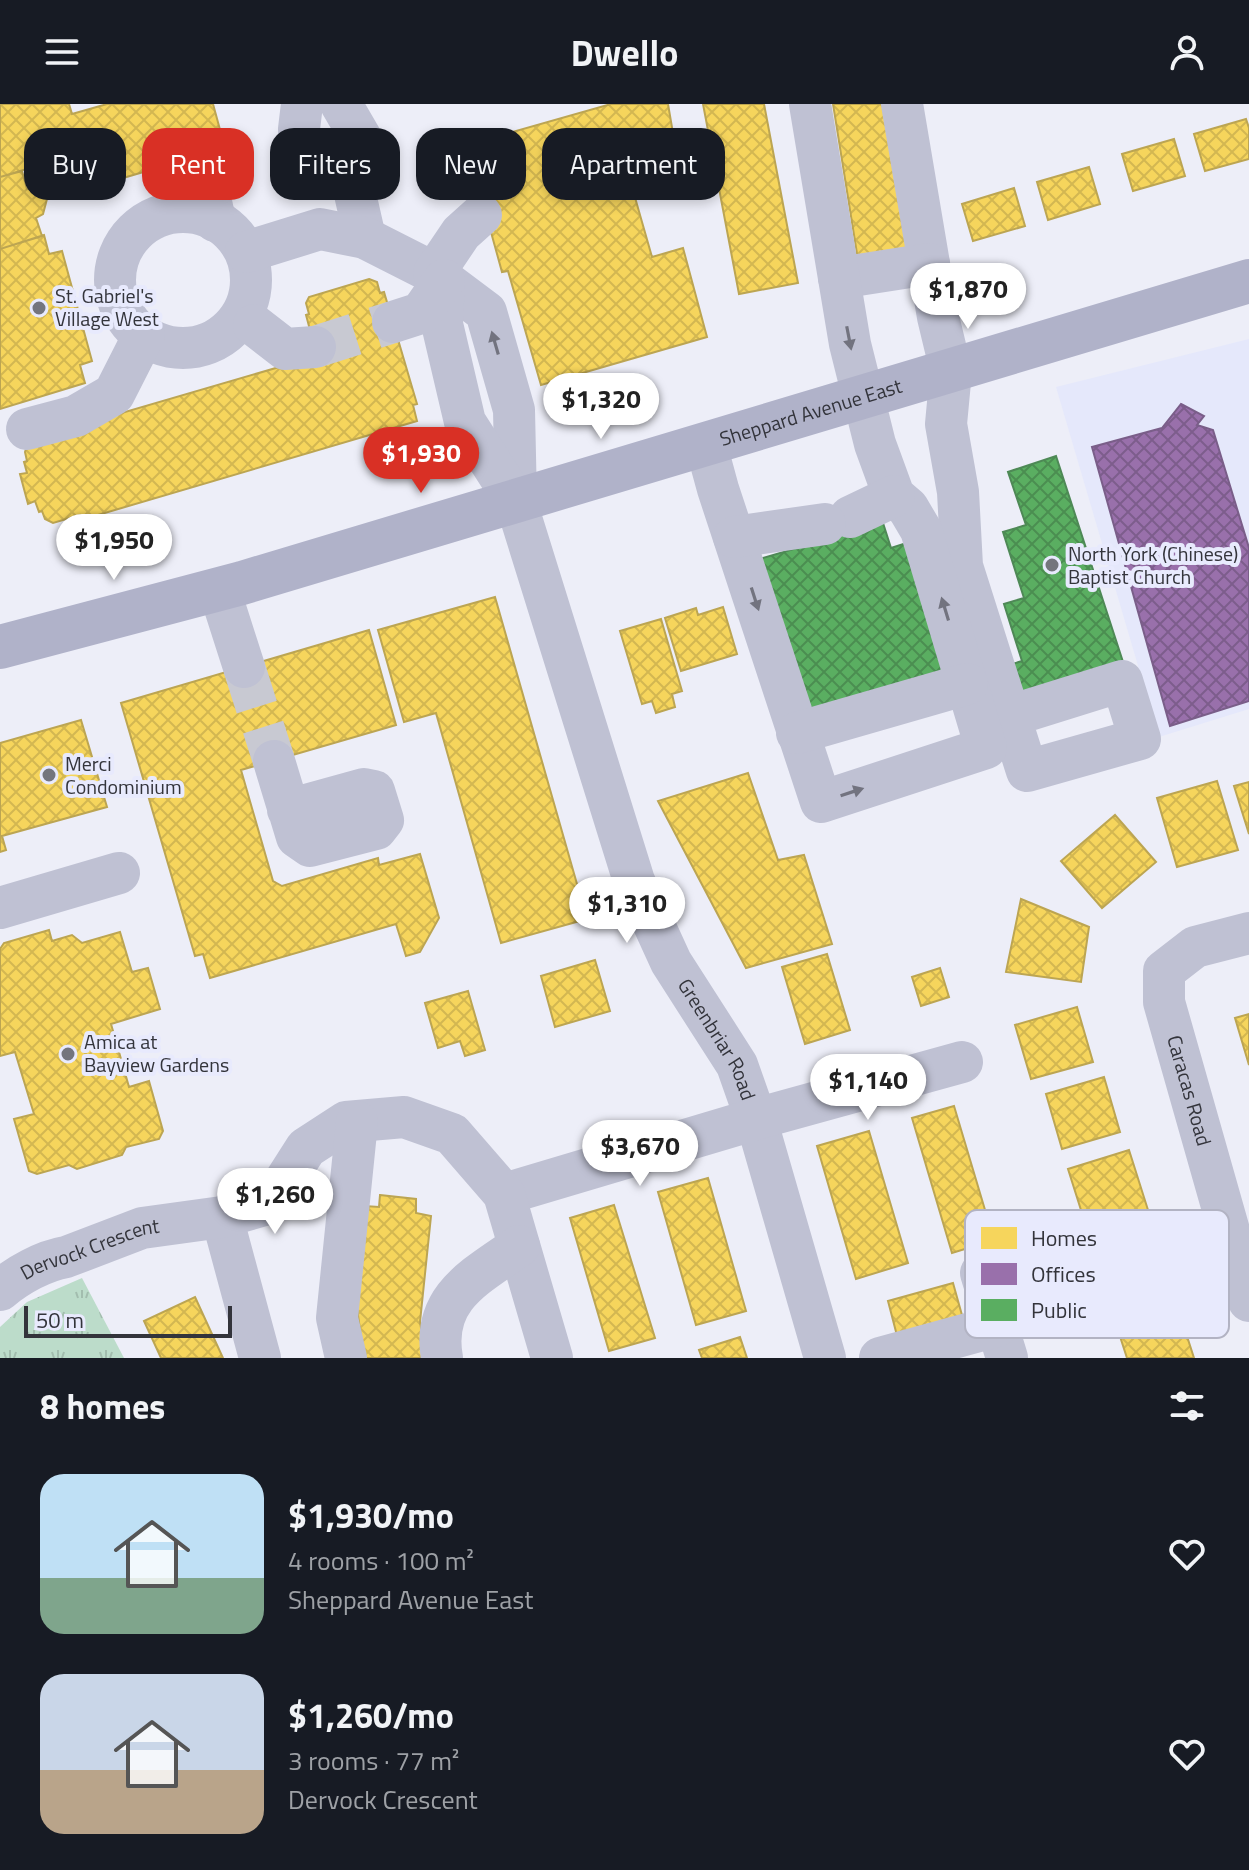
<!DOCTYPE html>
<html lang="en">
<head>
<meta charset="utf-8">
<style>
	body { margin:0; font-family:"Titillium Web",sans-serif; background:#20242c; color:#f1f3f6; height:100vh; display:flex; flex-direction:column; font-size:30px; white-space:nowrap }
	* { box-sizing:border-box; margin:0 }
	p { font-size:26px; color:#9ea1a6 }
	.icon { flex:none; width:44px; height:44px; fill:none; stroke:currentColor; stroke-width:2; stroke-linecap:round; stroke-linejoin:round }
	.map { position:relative; height:1254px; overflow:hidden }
	.side { display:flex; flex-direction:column; background:#171b24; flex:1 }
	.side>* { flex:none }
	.guide { position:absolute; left:24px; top:24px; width:800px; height:72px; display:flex; gap:16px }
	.scale { position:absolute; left:24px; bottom:20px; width:208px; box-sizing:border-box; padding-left:8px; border:4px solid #33343b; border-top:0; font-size:22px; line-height:28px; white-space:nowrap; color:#33343b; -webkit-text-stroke:6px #e8eafd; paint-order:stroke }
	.price { position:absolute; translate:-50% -68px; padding:0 18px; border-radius:28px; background:#fff; color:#222; font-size:26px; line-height:52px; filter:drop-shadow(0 2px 4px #0008) }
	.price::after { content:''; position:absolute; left:50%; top:48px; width:24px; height:18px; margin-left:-12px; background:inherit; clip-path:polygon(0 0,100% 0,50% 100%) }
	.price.current { background:#d93025; color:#fff }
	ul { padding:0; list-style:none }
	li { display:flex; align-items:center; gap:24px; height:200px; padding:0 40px }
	li span { display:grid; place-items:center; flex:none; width:224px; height:160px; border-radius:24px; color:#555 }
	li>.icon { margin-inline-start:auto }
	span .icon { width:96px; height:96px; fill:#fffc; stroke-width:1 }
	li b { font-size:34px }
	h2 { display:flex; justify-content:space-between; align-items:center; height:96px; padding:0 40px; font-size:34px }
	.pill { padding:0 28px; border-radius:24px; background:#171b24; box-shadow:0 4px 12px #0003; font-size:28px; line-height:72px }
	.pill.current { background:#d93025; color:#fff }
	header { display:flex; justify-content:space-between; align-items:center; height:104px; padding:0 40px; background:#171b24; font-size:36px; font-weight:700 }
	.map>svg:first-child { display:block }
	.built { fill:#e5e8fb }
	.grass { fill:url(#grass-tufts) }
	.homes { fill:url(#homes-cross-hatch); stroke:#bca552; stroke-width:2 }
	.offices { fill:url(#offices-cross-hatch); stroke:#7a5e89; stroke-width:2 }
	.public { fill:url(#public-cross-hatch); stroke:#4e8956; stroke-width:2 }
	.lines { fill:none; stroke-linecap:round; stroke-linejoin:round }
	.minor-tunnel { stroke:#c8c9d2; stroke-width:42; stroke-dasharray:42 21; stroke-linecap:butt }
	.minor { stroke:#bfc1d3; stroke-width:42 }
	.major { stroke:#b0b2c9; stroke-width:44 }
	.oneway { fill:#72737f }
	.poi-dot { fill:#74757d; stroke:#e8eafd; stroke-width:3 }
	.labels { text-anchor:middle; stroke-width:8; stroke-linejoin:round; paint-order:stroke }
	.poi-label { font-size:20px; fill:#33343b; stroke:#e8eafd; text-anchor:start }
	.street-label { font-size:20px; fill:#33343b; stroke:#e8eafd }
	.key { fill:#e8eafd; stroke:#b2b3c3; stroke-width:2 }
	.key-label { font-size:22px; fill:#33343b }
</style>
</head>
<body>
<header><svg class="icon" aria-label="menu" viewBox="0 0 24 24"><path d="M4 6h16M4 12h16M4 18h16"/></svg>Dwello<svg class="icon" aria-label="person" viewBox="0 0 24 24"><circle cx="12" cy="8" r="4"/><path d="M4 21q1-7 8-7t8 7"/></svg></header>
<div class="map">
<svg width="1249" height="1254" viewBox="0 0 1249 1254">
	<defs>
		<pattern id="grass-tufts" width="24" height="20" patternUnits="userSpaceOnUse" patternTransform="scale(2)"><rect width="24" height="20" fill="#bcdcca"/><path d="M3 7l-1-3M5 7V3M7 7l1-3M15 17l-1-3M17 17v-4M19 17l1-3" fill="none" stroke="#a2bdae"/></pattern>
		<pattern id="homes-cross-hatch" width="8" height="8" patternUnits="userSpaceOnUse" patternTransform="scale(2)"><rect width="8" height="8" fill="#f6d55c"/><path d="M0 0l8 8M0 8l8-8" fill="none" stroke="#d3b751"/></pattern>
		<pattern id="offices-cross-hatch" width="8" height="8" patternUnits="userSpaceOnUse" patternTransform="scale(2)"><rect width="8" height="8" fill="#9970ab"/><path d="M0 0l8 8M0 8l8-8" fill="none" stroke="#7d5d8c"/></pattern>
		<pattern id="public-cross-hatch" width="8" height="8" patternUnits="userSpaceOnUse" patternTransform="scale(2)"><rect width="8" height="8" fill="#5aae61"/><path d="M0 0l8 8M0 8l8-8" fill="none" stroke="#4b8e51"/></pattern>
	</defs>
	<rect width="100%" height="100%" fill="#edeef8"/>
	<path class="built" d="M1249 235V605L1159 633 1056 283Z"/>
	<path class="grass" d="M82 1174 124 1254H0V1223L27 1198Z"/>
	<path class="homes" d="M0 0H69L72 10 107 0H213L225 44 113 77 110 66 80 74 73 51 0 73Z
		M611 0H668L681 76 634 90 652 153 683 144 707 233 541 281 508 167 502 168 467 41Z
		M703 0H764L798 179 739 190Z
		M833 0H894L919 152 859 162Z
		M1246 15 1249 24V55L1205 67 1194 30Z
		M1174 35 1185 72 1133 87 1122 50Z
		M1089 63 1100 100 1048 116 1037 78Z
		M22 67 27 85 42 88 47 95 43 110 36 114 42 132 0 145V73Z
		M1014 84 1025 122 973 137 962 100Z
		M44 131 49 150 62 147 92 257 80 261 85 279 0 305V145Z
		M369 175 377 178 380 189 384 188 417 300 413 301 417 317 81 416 80 411 53 419 45 415 42 407 39 408 35 397 28 400 20 370 27 369 24 358 27 357 25 348 29 336 317 252 306 211 309 210 306 199 309 193Z
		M495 493 587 815 501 839 436 609 404 618 378 526Z
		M723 503 737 550 681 567 665 514 696 504 698 511Z
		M661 515 682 587 672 590 675 603 656 609 652 597 642 600 620 527Z
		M369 526 396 621 241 666 273 777 282 782 378 754 379 761 420 750 439 814 420 848 406 852 396 820 210 874 203 850 195 852 121 599Z
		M81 616 107 703 2 732 6 746 0 748V639Z
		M748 669 778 756 804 751 832 840 746 864 658 697Z
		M1217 677 1238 746 1177 763 1157 694Z
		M1249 678V730L1234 682Z
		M1115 711 1156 758 1102 804 1061 757Z
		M1021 795 1089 823 1081 878 1006 868Z
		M49 826 52 837 72 831 82 839 120 828 132 868 148 864 160 905 111 920 129 983 149 977 163 1027 159 1035 126 1043 122 1051 77 1065 69 1061 37 1070 29 1067 14 1015 34 1010 15 948 0 952V845L4 839Z
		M827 850 850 926 805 940 782 863Z
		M595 856 610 907 555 923 541 872Z
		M940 864 949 893 921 902 912 873Z
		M468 887 485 946 465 952 460 937 438 944 425 899Z
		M1077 903 1093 958 1031 975 1015 921Z
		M1249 910V961L1235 914Z
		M1104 973 1120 1028 1062 1045 1046 990Z
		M954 1002 994 1136 952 1149 912 1014Z
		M869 1027 908 1159 856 1175 817 1042Z
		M1129 1046 1148 1106 1087 1125 1068 1065Z
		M708 1074 746 1207 696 1221 658 1088Z
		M380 1091 416 1095V1109L431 1112 420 1218 426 1254H364L356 1197 365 1102 379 1103Z
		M614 1101 655 1234 609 1247 570 1114Z
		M953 1179 967 1229 901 1247 888 1197Z
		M195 1193 223 1254H161L144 1217Z
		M1176 1198 1194 1254H1127L1115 1217Z
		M740 1233 747 1254H702L699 1246Z"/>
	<path class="offices" d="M1181 300 1204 312 1197 321 1213 326 1249 444V597L1170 622 1092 343 1162 324Z"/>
	<path class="public" d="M1056 352 1125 564 1018 599 1006 562 1022 557 1004 500 1024 494 1003 428 1026 421 1008 368Z
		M883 419 891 444 919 435 959 566 804 612 756 456Z"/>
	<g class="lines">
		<path class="minor-tunnel" d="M315 243 393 218
			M244 563 274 657"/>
		<g class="minor">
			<path d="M302 0 299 25 300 46 343 62 362 36 341 0"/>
			<path d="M902 0 938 213 951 267 946 320 958 388 962 462 1027 667 1140 635 1122 577 1010 612"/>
			<path d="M343 62 353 81 365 134"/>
			<path d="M204 64 215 117"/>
			<circle cx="183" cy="176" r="68"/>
			<path d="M246 148 320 125 365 134 434 169 486 208 514 306 516 397"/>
			<path d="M434 169 461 129 481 111"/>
			<path d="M839 174 929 160"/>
			<path id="s1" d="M444 176 442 220 465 318 516 398 634 777 671 858 737 961 756 1015 825 1254"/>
			<path d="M393 218 421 209 444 176"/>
			<path d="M254 221 285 245 315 243"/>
			<path d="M27 325 76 312 114 290 144 231"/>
			<path d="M706 341 718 385 821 698 986 644 921 426 908 404 894 392 875 340 850 240 810 0"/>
			<path d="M850 413 894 392"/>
			<path d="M734 433 825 420"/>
			<path d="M219 485 244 563"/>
			<path d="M797 629 967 580"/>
			<path d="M274 657 297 733 310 742 376 725 383 716 374 687 364 685 288 706"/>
			<path d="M0 804 119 769"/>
			<path id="s2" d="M1249 829 1195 843 1164 867V898L1249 1197"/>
			<path d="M504 1090 756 1015 962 958"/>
			<path d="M222 1113 260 1254"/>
			<path d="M981 1169 1007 1254"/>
			<path id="s3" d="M0 1186C18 1171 43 1157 66 1153L142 1124 222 1113 271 1099 306 1044 346 1018 404 1013 452 1030 504 1090 552 1254"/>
			<path d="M346 1254 337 1214 357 1018"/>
			<path d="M442 1254C431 1193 477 1172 519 1142"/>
			<path d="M880 1254 997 1222"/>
		</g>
		<path class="major" id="s4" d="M0 543 242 479 1249 177"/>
	</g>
	<defs><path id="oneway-solid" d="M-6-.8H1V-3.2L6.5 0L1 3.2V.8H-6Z" transform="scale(2)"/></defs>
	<g class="oneway">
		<use href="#oneway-solid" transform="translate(849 234) rotate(79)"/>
		<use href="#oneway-solid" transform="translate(495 239) rotate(-106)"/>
		<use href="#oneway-solid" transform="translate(755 495) rotate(72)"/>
		<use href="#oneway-solid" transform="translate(945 505) rotate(-107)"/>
		<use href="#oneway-solid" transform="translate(852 688) rotate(-18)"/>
	</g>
	<g class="poi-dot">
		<circle cx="39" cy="204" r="8"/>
		<circle cx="1052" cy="461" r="8"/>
		<circle cx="49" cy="671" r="8"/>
		<circle cx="68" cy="950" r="8"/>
	</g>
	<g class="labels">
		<g class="poi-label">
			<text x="55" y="199">St. Gabriel's<tspan x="55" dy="23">Village West</tspan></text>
			<text x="1068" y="457">North York (Chinese)<tspan x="1068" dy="23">Baptist Church</tspan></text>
			<text x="65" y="667">Merci<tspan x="65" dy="23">Condominium</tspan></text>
			<text x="84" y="945">Amica at<tspan x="84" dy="23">Bayview Gardens</tspan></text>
		</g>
		<g class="street-label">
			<text dy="7" stroke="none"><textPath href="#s4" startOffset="844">Sheppard Avenue East</textPath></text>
			<text dy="7" stroke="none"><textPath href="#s1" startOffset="816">Greenbriar Road</textPath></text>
			<text dy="7" stroke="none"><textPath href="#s2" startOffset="218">Caracas Road</textPath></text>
			<text dy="7" stroke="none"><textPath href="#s3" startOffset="100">Dervock Crescent</textPath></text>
		</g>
	</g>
	<rect x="965" y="1106" width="264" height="128" rx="12" class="key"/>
	<rect x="981" y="1123" width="36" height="22" fill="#f6d55c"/>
	<rect x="981" y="1159" width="36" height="22" fill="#9970ab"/>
	<rect x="981" y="1195" width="36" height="22" fill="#5aae61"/>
	<g class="key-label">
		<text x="1031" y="1142">Homes</text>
		<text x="1031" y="1178">Offices</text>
		<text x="1031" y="1214">Public</text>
	</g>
</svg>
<div class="scale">50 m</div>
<b class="price" style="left:968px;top:227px">$1,870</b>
<b class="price" style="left:601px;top:337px">$1,320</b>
<b class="price current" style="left:421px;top:391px">$1,930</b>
<b class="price" style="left:114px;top:478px">$1,950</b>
<b class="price" style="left:627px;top:841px">$1,310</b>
<b class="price" style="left:868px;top:1018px">$1,140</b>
<b class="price" style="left:640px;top:1084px">$3,670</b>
<b class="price" style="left:275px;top:1132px">$1,260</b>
<div class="guide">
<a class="pill">Buy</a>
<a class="pill current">Rent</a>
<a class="pill">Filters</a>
<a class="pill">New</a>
<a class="pill">Apartment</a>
</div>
</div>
<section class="side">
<h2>8 homes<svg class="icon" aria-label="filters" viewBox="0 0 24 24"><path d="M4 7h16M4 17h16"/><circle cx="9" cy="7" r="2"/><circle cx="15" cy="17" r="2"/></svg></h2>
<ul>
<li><span style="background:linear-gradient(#bfe0f5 65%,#7fa58c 0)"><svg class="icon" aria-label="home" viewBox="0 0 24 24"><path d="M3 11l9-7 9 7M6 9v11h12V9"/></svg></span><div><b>$1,930/mo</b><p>4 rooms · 100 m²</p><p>Sheppard Avenue East</p></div><svg class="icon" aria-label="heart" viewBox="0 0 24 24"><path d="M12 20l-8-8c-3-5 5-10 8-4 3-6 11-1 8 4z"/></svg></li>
<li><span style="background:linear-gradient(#c9d6e8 60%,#b9a48a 0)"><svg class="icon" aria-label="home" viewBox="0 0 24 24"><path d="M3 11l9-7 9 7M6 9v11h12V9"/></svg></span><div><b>$1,260/mo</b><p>3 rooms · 77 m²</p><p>Dervock Crescent</p></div><svg class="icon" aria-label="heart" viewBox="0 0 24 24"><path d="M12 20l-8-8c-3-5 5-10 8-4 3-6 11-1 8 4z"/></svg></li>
</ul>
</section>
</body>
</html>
